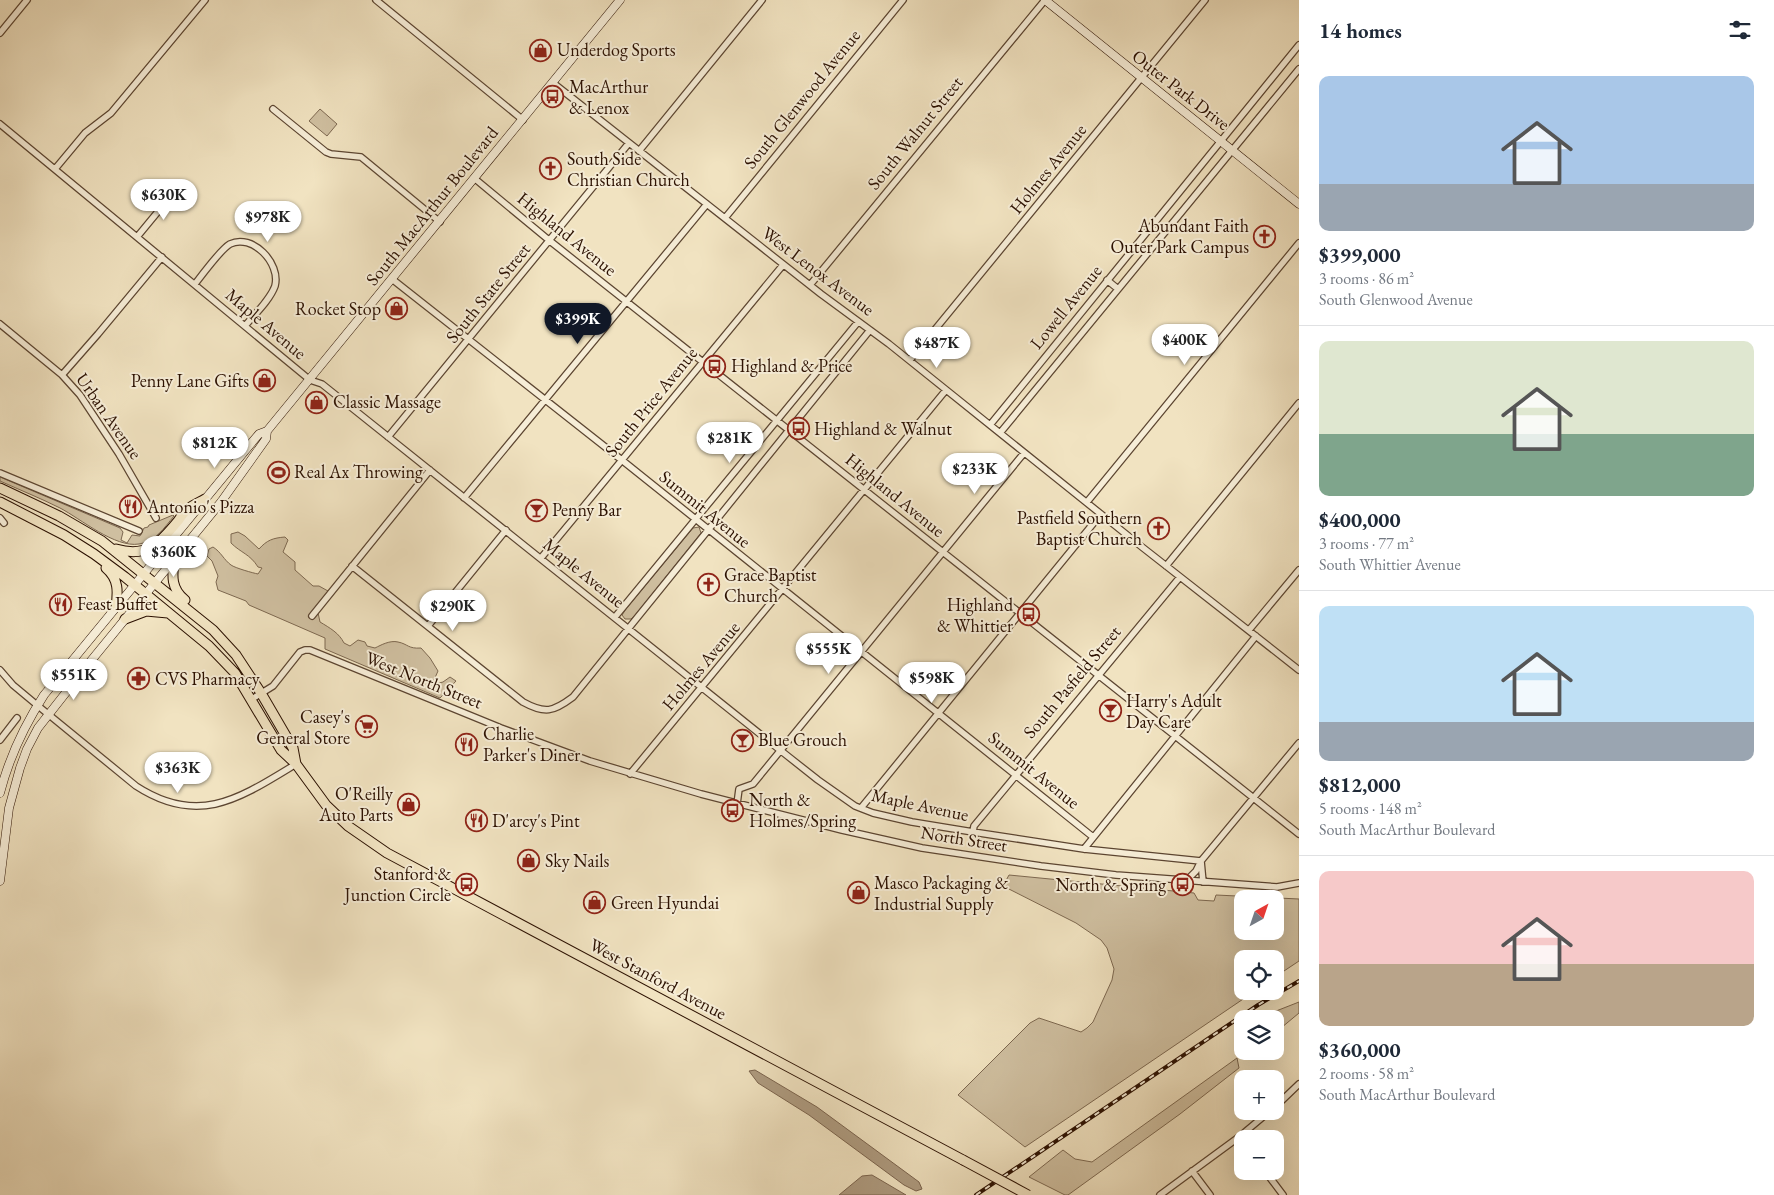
<!DOCTYPE html>
<html lang="en">
<head>
<meta charset="utf-8">
<style>
	body { margin:0; font-family:"EB Garamond",serif; background:#f2f2f3; color:#1f2937; height:100vh; display:flex; flex-direction:column; font-size:19px; white-space:nowrap }
	* { box-sizing:border-box; margin:0 }
	p { font-size:16px; color:#747a83 }
	.icon { flex:none; width:28px; height:28px; fill:none; stroke:currentColor; stroke-width:2; stroke-linecap:round; stroke-linejoin:round }
	.map { position:relative; flex:1; overflow:hidden }
	.side { display:flex; flex-direction:column; background:#fff; width:475px }
	.side>* { flex:none }
	.needle { width:32px; rotate:40deg }
	.controls { position:absolute; left:1234px; top:890px; display:grid; gap:10px }
	.controls a { display:grid; place-items:center; width:50px; height:50px; border-radius:10px; background:#fff; box-shadow:0 5px 20px #0002; font-size:25px }
	.price { position:absolute; translate:-50% -42px; padding:0 11px; border-radius:18px; background:#fff; color:#222; font-size:16px; line-height:32px; filter:drop-shadow(0 1px 2px #0008) }
	.price::after { content:''; position:absolute; left:50%; top:30px; width:15px; height:11px; margin-left:-8px; background:inherit; clip-path:polygon(0 0,100% 0,50% 100%) }
	.price.current { background:#111827; color:#fff }
	ul { padding:0; list-style:none }
	li { display:grid; align-content:center; gap:10px; height:265px; padding:0 20px }
	li+li { border-top:1px solid #e0e1e3 }
	li span { display:grid; place-items:center; height:155px; border-radius:10px; color:#555 }
	li>.icon { margin-inline-start:auto }
	span .icon { width:90px; height:90px; fill:#fffc; stroke-width:1 }
	li b { font-size:21px }
	h2 { display:flex; justify-content:space-between; align-items:center; height:60px; padding:0 20px; font-size:21px }
	main { display:flex; flex:1; min-height:0 }
	.map>svg:first-child { display:block }
	.green { fill:#cfbfa0; stroke:#7d6850; fill-rule:evenodd }
	.water { fill:#ae9b80; stroke:#7a634d }
	.lines { fill:none; stroke-linecap:round; stroke-linejoin:round }
	.street-casing { stroke:#5c4531; stroke-width:8 }
	.secondary-casing { stroke:#2b1001; stroke-width:9 }
	.primary-casing { stroke:#2b1001; stroke-width:11 }
	.street { stroke:#f6edd7; stroke-width:5.5 }
	.secondary { stroke:#f6edd7; stroke-width:8 }
	.primary { stroke:#f1e3c1; stroke-width:9 }
	.rail-casing { stroke:#2b1001; stroke-width:4 }
	.rail { stroke:#f6edd7; stroke-width:2; stroke-dasharray:5.5; stroke-linecap:butt }
	.primary-bridge-casing { stroke:#2b1001; stroke-width:11; stroke-linecap:butt }
	.primary-bridge { stroke:#f1e3c1; stroke-width:9 }
	.labels { text-anchor:middle; stroke-width:4; stroke-linejoin:round; paint-order:stroke }
	.poi-label { font-size:18px; fill:#2b1001; stroke:#f6edd7; text-anchor:start }
	.street-label { font-size:18px; fill:#2b1001; stroke:#f6edd7 }
</style>
</head>
<body>
<main>
<div class="map">
<svg width="1299" height="1195" viewBox="0 0 1299 1195">
	<rect width="100%" height="100%" fill="#f1e3c1"/>
	<filter id="stains"><feTurbulence type="fractalNoise" baseFrequency=".004" numOctaves="4"/><feColorMatrix values="0 0 0 0 .2 0 0 0 0 .09 0 0 0 0 .02 0 0 0 .5 -.17"/></filter>
	<radialGradient id="worn" r=".72"><stop offset=".6" stop-color="#630" stop-opacity="0"/><stop offset="1" stop-color="#630" stop-opacity=".3"/></radialGradient>
	<path class="green" d="M320 109 337 124 327 136 309 121Z
		M0 477 120 528 123 532 121 540 127 543 132 535 140 536 144 528 148 527 149 525 173 515 174 516C164 528 155 542 139 544 115 548 81 519 60 508 40 498 20 490 0 481Z
		M699 527 701 533 636 614 631 619H625L622 615 626 609 693 528Z
		M238 532 245 536 259 549C267 540 273 538 285 537L288 540 283 552 295 562V570L313 586H319L328 591 317 608 320 622C330 628 339 633 344 643L350 646 358 640 365 642 367 646 375 648C381 645 390 640 398 642 408 644 408 649 421 648L430 658 438 671 434 680 439 683 443 682 450 677 456 681 440 698 325 649V638L249 605 246 601 218 590 216 582 218 576 212 561 207 556 209 549 213 547C221 552 224 560 231 565 235 568 253 573 258 574L262 568 258 567C250 554 241 553 231 543V534Z
		M1009 875 1194 893 1198 900 1214 901 1216 895 1299 899V961L1275 977V959H1242V991H1255L1025 1147 958 1095 1030 1023 1039 1018 1081 1032 1087 1028 1093 1022 1112 980 1114 969 1107 948 1101 940 1076 923 1003 886ZM1242 899H1275V931H1242Z
		M1299 1002V1013L1275 1033V1019H1264L1271 1013Z
		M1237 1058 1239 1068 1180 1114 1068 1195H1065L1029 1177 1063 1150 1075 1159 1092 1162Z"/>
	<path class="water" d="M755 1070 817 1107 919 1182 922 1189 916 1191 904 1185 809 1115 758 1083 749 1071Z
		M872 1175 906 1195H839L862 1176Z"/>
	<g class="lines">
		<defs>
			<path id="street" d="M376 0 523 120
				M0 33 27 0
				M553 83 821 294 889 344 1142 547 1299 670
				M273 109 326 152 331 154 361 157 440 222
				M0 124 310 380 322 384 780 750 818 780 855 806 873 813 912 822 973 832 1084 849 1201 861
				M639 151 762 0
				M55 169 85 133 111 113 205 0
				M474 178 550 241 1299 834
				M725 218 903 0
				M137 237 175 191
				M392 279 623 461 1093 837
				M1107 280 1118 289
				M195 284C202 275 221 249 230 244 252 233 281 263 275 286 270 300 255 314 245 326
				M810 285 1045 0
				M0 324 62 375 80 395 119 454 156 518
				M910 360 1205 0
				M62 375 98 334 162 257
				M990 425 1299 45
				M1000 433 1299 69
				M388 437 629 143
				M0 473 139 531
				M464 498 707 204
				M1087 502 1299 243
				M0 518 4 523
				M541 558 783 265
				M352 566 523 702C545 714 553 712 573 697L870 330
				M1166 566 1299 403
				M312 616 430 470
				M615 617 858 322
				M428 626 506 530
				M1249 630 1299 570
				M0 670 13 685 37 705 136 786C199 827 240 798 296 764
				M252 699 273 686 300 652 305 650H310L501 728 590 761 701 794 842 830 922 848 1041 866 1116 875 1277 887 1299 883
				M0 740 17 718
				M630 774 946 390
				M737 804 739 789 753 784 1024 453
				M861 808 1101 514
				M973 832 974 826 1180 577
				M1084 849 1256 636
				M1201 861 1203 882
				M1186 881 1196 871 1201 861 1299 743
				M1275 1107 1299 1084
				M1192 1171 1210 1195
				M1265 1171 1283 1195
				M1160 1195 1239 1137 1270 1111"/>
			<path id="secondary" d="M1045 0 1299 204
				M0 793C9 758 24 726 44 695L253 441 259 434 267 431
				M0 881 9 808 20 768 27 749 38 728 90 662 221 502 266 439 267 431 620 0"/>
			<path id="primary" d="M0 488 59 516 102 541 213 630 236 655 261 693 293 748 296 764
				M0 502 64 535 94 554 125 577 209 646 235 673 281 750 296 764 326 805 348 826 387 853 963 1160
				M116 549C147 558 159 544 178 521 181 517 184 512 188 509 193 505 200 502 205 499
				M174 559C172 576 171 589 185 600
				M106 568C119 579 118 592 116 607
				M125 619 146 611 168 613"/>
		</defs>
		<use href="#street" class="street-casing"/>
		<use href="#secondary" class="secondary-casing"/>
		<use href="#primary" class="primary-casing"/>
		<use href="#street" class="street"/>
		<use href="#secondary" class="secondary"/>
		<use href="#primary" class="primary"/>
		<defs>
			<path id="rail" d="M976 1195 1258 1005 1299 981"/>
		</defs>
		<use href="#rail" class="rail-casing"/>
		<use href="#rail" class="rail"/>
		<defs>
			<path id="primary-bridge" d="M963 1160 1028 1195"/>
		</defs>
		<use href="#primary-bridge" class="primary-bridge-casing"/>
		<use href="#primary-bridge" class="primary-bridge"/>
	</g>
	<defs>
		<symbol id="shop-ring" viewBox="-11 -11 22 22"><circle r="9.5" fill="#f6edd7" stroke="#8f2418" stroke-width="1.5"/><path d="M-5-2.5h2.3a2.7 3.5 0 0 1 5.4 0H5L5.5 6h-11ZM-1.5-2.5h3a1.5 2.3 0 0 0-3 0Z" fill="#8f2418"/></symbol>
		<symbol id="bus-ring" viewBox="-11 -11 22 22"><circle r="9.5" fill="#f6edd7" stroke="#8f2418" stroke-width="1.5"/><path d="M-5-6H5V4H4V6H2V4H-2V6H-4V4H-5ZM-3.5-4V0h7V-4ZM-3.5 1.2v1.5H-2V1.2ZM2 1.2v1.5H3.5V1.2Z" fill="#8f2418"/></symbol>
		<symbol id="church-ring" viewBox="-11 -11 22 22"><circle r="9.5" fill="#f6edd7" stroke="#8f2418" stroke-width="1.5"/><path d="M-1.2-6h2.4v3.5h3.3v2.4h-3.3V6h-2.4V-.1h-3.3v-2.4h3.3Z" fill="#8f2418"/></symbol>
		<symbol id="stadium-ring" viewBox="-11 -11 22 22"><circle r="9.5" fill="#f6edd7" stroke="#8f2418" stroke-width="1.5"/><path d="M0-5a6.5 5 0 1 0 0 10a6.5 5 0 1 0 0-10ZM-3.5-1.8h7v3.6h-7Z" fill="#8f2418"/></symbol>
		<symbol id="restaurant-ring" viewBox="-11 -11 22 22"><circle r="9.5" fill="#f6edd7" stroke="#8f2418" stroke-width="1.5"/><path d="M-5-6h1v4h1v-4h1v4h1v-4h1v5L-1.5 .5V6h-2V.5L-5-1ZM5-6V6H3V1.5H1.5Q1.5-4 5-6Z" fill="#8f2418"/></symbol>
		<symbol id="bar-ring" viewBox="-11 -11 22 22"><circle r="9.5" fill="#f6edd7" stroke="#8f2418" stroke-width="1.5"/><path d="M-6-5H6L.8 .8V4.5H3.5V6h-7V4.5H-.8V.8Z" fill="#8f2418"/></symbol>
		<symbol id="pharmacy-ring" viewBox="-11 -11 22 22"><circle r="9.5" fill="#f6edd7" stroke="#8f2418" stroke-width="1.5"/><path d="M-2-6h4v4h4v4h-4v4h-4v-4h-4v-4h4Z" fill="#8f2418"/></symbol>
		<symbol id="supermarket-ring" viewBox="-11 -11 22 22"><circle r="9.5" fill="#f6edd7" stroke="#8f2418" stroke-width="1.5"/><path d="M-6-5.5h2.5l.6 2H6L4.5 2H-2.5L-4.4-4H-6ZM-1.5 3.2a1.3 1.3 0 1 0 .1 0ZM3 3.2a1.3 1.3 0 1 0 .1 0Z" fill="#8f2418"/></symbol>
	</defs>
	<g fill-rule="evenodd">
		<use href="#shop-ring" x="528" y="38" width="25" height="25"/>
		<use href="#bus-ring" x="540" y="84" width="25" height="25"/>
		<use href="#church-ring" x="538" y="156" width="25" height="25"/>
		<use href="#church-ring" x="1252" y="224" width="25" height="25"/>
		<use href="#shop-ring" x="384" y="296" width="25" height="25"/>
		<use href="#bus-ring" x="702" y="354" width="25" height="25"/>
		<use href="#shop-ring" x="252" y="368" width="25" height="25"/>
		<use href="#shop-ring" x="304" y="390" width="25" height="25"/>
		<use href="#bus-ring" x="786" y="416" width="25" height="25"/>
		<use href="#stadium-ring" x="266" y="460" width="25" height="25"/>
		<use href="#restaurant-ring" x="118" y="494" width="25" height="25"/>
		<use href="#bar-ring" x="524" y="498" width="25" height="25"/>
		<use href="#church-ring" x="1146" y="516" width="25" height="25"/>
		<use href="#church-ring" x="696" y="572" width="25" height="25"/>
		<use href="#restaurant-ring" x="48" y="592" width="25" height="25"/>
		<use href="#bus-ring" x="1016" y="602" width="25" height="25"/>
		<use href="#pharmacy-ring" x="126" y="666" width="25" height="25"/>
		<use href="#bar-ring" x="1098" y="698" width="25" height="25"/>
		<use href="#supermarket-ring" x="354" y="714" width="25" height="25"/>
		<use href="#bar-ring" x="730" y="728" width="25" height="25"/>
		<use href="#restaurant-ring" x="454" y="732" width="25" height="25"/>
		<use href="#shop-ring" x="396" y="792" width="25" height="25"/>
		<use href="#bus-ring" x="720" y="798" width="25" height="25"/>
		<use href="#restaurant-ring" x="464" y="808" width="25" height="25"/>
		<use href="#shop-ring" x="516" y="848" width="25" height="25"/>
		<use href="#bus-ring" x="454" y="872" width="25" height="25"/>
		<use href="#bus-ring" x="1170" y="872" width="25" height="25"/>
		<use href="#shop-ring" x="846" y="880" width="25" height="25"/>
		<use href="#shop-ring" x="582" y="890" width="25" height="25"/>
	</g>
	<g class="labels">
		<g class="poi-label">
			<text x="557" y="56">Underdog Sports</text>
			<text x="569" y="93">MacArthur<tspan x="569" dy="21">&amp; Lenox</tspan></text>
			<text x="567" y="165">South Side<tspan x="567" dy="21">Christian Church</tspan></text>
			<text x="1249" y="232" text-anchor="end">Abundant Faith<tspan x="1249" dy="21">Outer Park Campus</tspan></text>
			<text x="381" y="315" text-anchor="end">Rocket Stop</text>
			<text x="731" y="372">Highland &amp; Price</text>
			<text x="249" y="387" text-anchor="end">Penny Lane Gifts</text>
			<text x="333" y="408">Classic Massage</text>
			<text x="814" y="435">Highland &amp; Walnut</text>
			<text x="294" y="478">Real Ax Throwing</text>
			<text x="147" y="513">Antonio's Pizza</text>
			<text x="552" y="516">Penny Bar</text>
			<text x="1142" y="524" text-anchor="end">Pastfield Southern<tspan x="1142" dy="21">Baptist Church</tspan></text>
			<text x="724" y="581">Grace Baptist<tspan x="724" dy="21">Church</tspan></text>
			<text x="77" y="610">Feast Buffet</text>
			<text x="1013" y="611" text-anchor="end">Highland<tspan x="1013" dy="21">&amp; Whittier</tspan></text>
			<text x="155" y="685">CVS Pharmacy</text>
			<text x="1126" y="707">Harry's Adult<tspan x="1126" dy="21">Day Care</tspan></text>
			<text x="350" y="723" text-anchor="end">Casey's<tspan x="350" dy="21">General Store</tspan></text>
			<text x="483" y="740">Charlie<tspan x="483" dy="21">Parker's Diner</tspan></text>
			<text x="758" y="746">Blue Grouch</text>
			<text x="393" y="800" text-anchor="end">O'Reilly<tspan x="393" dy="21">Auto Parts</tspan></text>
			<text x="749" y="806">North &amp;<tspan x="749" dy="21">Holmes/Spring</tspan></text>
			<text x="492" y="827">D'arcy's Pint</text>
			<text x="545" y="867">Sky Nails</text>
			<text x="451" y="880" text-anchor="end">Stanford &amp;<tspan x="451" dy="21">Junction Circle</tspan></text>
			<text x="874" y="889">Masco Packaging &amp;<tspan x="874" dy="21">Industrial Supply</tspan></text>
			<text x="1166" y="891" text-anchor="end">North &amp; Spring</text>
			<text x="611" y="909">Green Hyundai</text>
		</g>
		<g class="street-label">
			<text transform="translate(1181 90) rotate(38)" y="6">Outer Park Drive</text>
			<text transform="translate(802 99) rotate(-51)" y="6">South Glenwood Avenue</text>
			<text transform="translate(915 133) rotate(-51)" y="6">South Walnut Street</text>
			<text transform="translate(1048 169) rotate(-51)" y="6">Holmes Avenue</text>
			<text transform="translate(432 206) rotate(-51)" y="6">South MacArthur Boulevard</text>
			<text transform="translate(567 234) rotate(39)" y="6">Highland Avenue</text>
			<text transform="translate(818 271) rotate(37)" y="6">West Lenox Avenue</text>
			<text transform="translate(488 293) rotate(-51)" y="6">South State Street</text>
			<text transform="translate(1066 307) rotate(-51)" y="6">Lowell Avenue</text>
			<text transform="translate(266 324) rotate(40)" y="6">Maple Avenue</text>
			<text transform="translate(651 402) rotate(-51)" y="6">South Price Avenue</text>
			<text transform="translate(109 416) rotate(55)" y="6">Urban Avenue</text>
			<text transform="translate(895 495) rotate(39)" y="6">Highland Avenue</text>
			<text transform="translate(705 509) rotate(39)" y="6">Summit Avenue</text>
			<text transform="translate(584 573) rotate(39)" y="6">Maple Avenue</text>
			<text transform="translate(701 666) rotate(-50)" y="6">Holmes Avenue</text>
			<text transform="translate(424 680) rotate(22)" y="6">West North Street</text>
			<text transform="translate(1072 682) rotate(-50)" y="6">South Pasfield Street</text>
			<text transform="translate(1034 770) rotate(39)" y="6">Summit Avenue</text>
			<text transform="translate(920 805) rotate(12)" y="6">Maple Avenue</text>
			<text transform="translate(964 839) rotate(9)" y="6">North Street</text>
			<text transform="translate(658 979) rotate(28)" y="6">West Stanford Avenue</text>
		</g>
	</g>
	<rect width="100%" height="100%" filter="url(#stains)"/>
	<rect width="100%" height="100%" fill="url(#worn)"/>
</svg>
<div class="controls">
<a><svg class="needle" viewBox="-14 -14 28 28"><path d="M0-13l5 13h-10z" fill="#e53935"/><path d="M0 13l5-13h-10z" fill="#747a83"/></svg></a>
<a><svg class="icon" aria-label="locate" viewBox="0 0 24 24"><circle cx="12" cy="12" r="6"/><path d="M12 2v4M12 18v4M2 12h4M18 12h4"/></svg></a>
<a><svg class="icon" aria-label="layers" viewBox="0 0 24 24"><path d="M12 4l9 5-9 5-9-5zM3 14l9 5 9-5"/></svg></a>
<a>+</a>
<a>−</a>
</div>
<b class="price" style="left:164px;top:221px">$630K</b>
<b class="price" style="left:268px;top:243px">$978K</b>
<b class="price current" style="left:578px;top:345px">$399K</b>
<b class="price" style="left:1185px;top:366px">$400K</b>
<b class="price" style="left:937px;top:369px">$487K</b>
<b class="price" style="left:730px;top:464px">$281K</b>
<b class="price" style="left:215px;top:469px">$812K</b>
<b class="price" style="left:975px;top:495px">$233K</b>
<b class="price" style="left:174px;top:578px">$360K</b>
<b class="price" style="left:453px;top:632px">$290K</b>
<b class="price" style="left:829px;top:675px">$555K</b>
<b class="price" style="left:74px;top:701px">$551K</b>
<b class="price" style="left:932px;top:704px">$598K</b>
<b class="price" style="left:178px;top:794px">$363K</b>
</div>
<section class="side">
<h2>14 homes<svg class="icon" aria-label="filters" viewBox="0 0 24 24"><path d="M4 7h16M4 17h16"/><circle cx="9" cy="7" r="2"/><circle cx="15" cy="17" r="2"/></svg></h2>
<ul>
<li><span style="background:linear-gradient(#a9c7e8 70%,#9aa5b1 0)"><svg class="icon" aria-label="home" viewBox="0 0 24 24"><path d="M3 11l9-7 9 7M6 9v11h12V9"/></svg></span><div><b>$399,000</b><p>3 rooms · 86 m²</p><p>South Glenwood Avenue</p></div></li>
<li><span style="background:linear-gradient(#dfe7d0 60%,#7fa58c 0)"><svg class="icon" aria-label="home" viewBox="0 0 24 24"><path d="M3 11l9-7 9 7M6 9v11h12V9"/></svg></span><div><b>$400,000</b><p>3 rooms · 77 m²</p><p>South Whittier Avenue</p></div></li>
<li><span style="background:linear-gradient(#bfe0f5 75%,#9aa5b1 0)"><svg class="icon" aria-label="home" viewBox="0 0 24 24"><path d="M3 11l9-7 9 7M6 9v11h12V9"/></svg></span><div><b>$812,000</b><p>5 rooms · 148 m²</p><p>South MacArthur Boulevard</p></div></li>
<li><span style="background:linear-gradient(#f6c9c9 60%,#b9a48a 0)"><svg class="icon" aria-label="home" viewBox="0 0 24 24"><path d="M3 11l9-7 9 7M6 9v11h12V9"/></svg></span><div><b>$360,000</b><p>2 rooms · 58 m²</p><p>South MacArthur Boulevard</p></div></li>
</ul>
</section>
</main>
</body>
</html>
